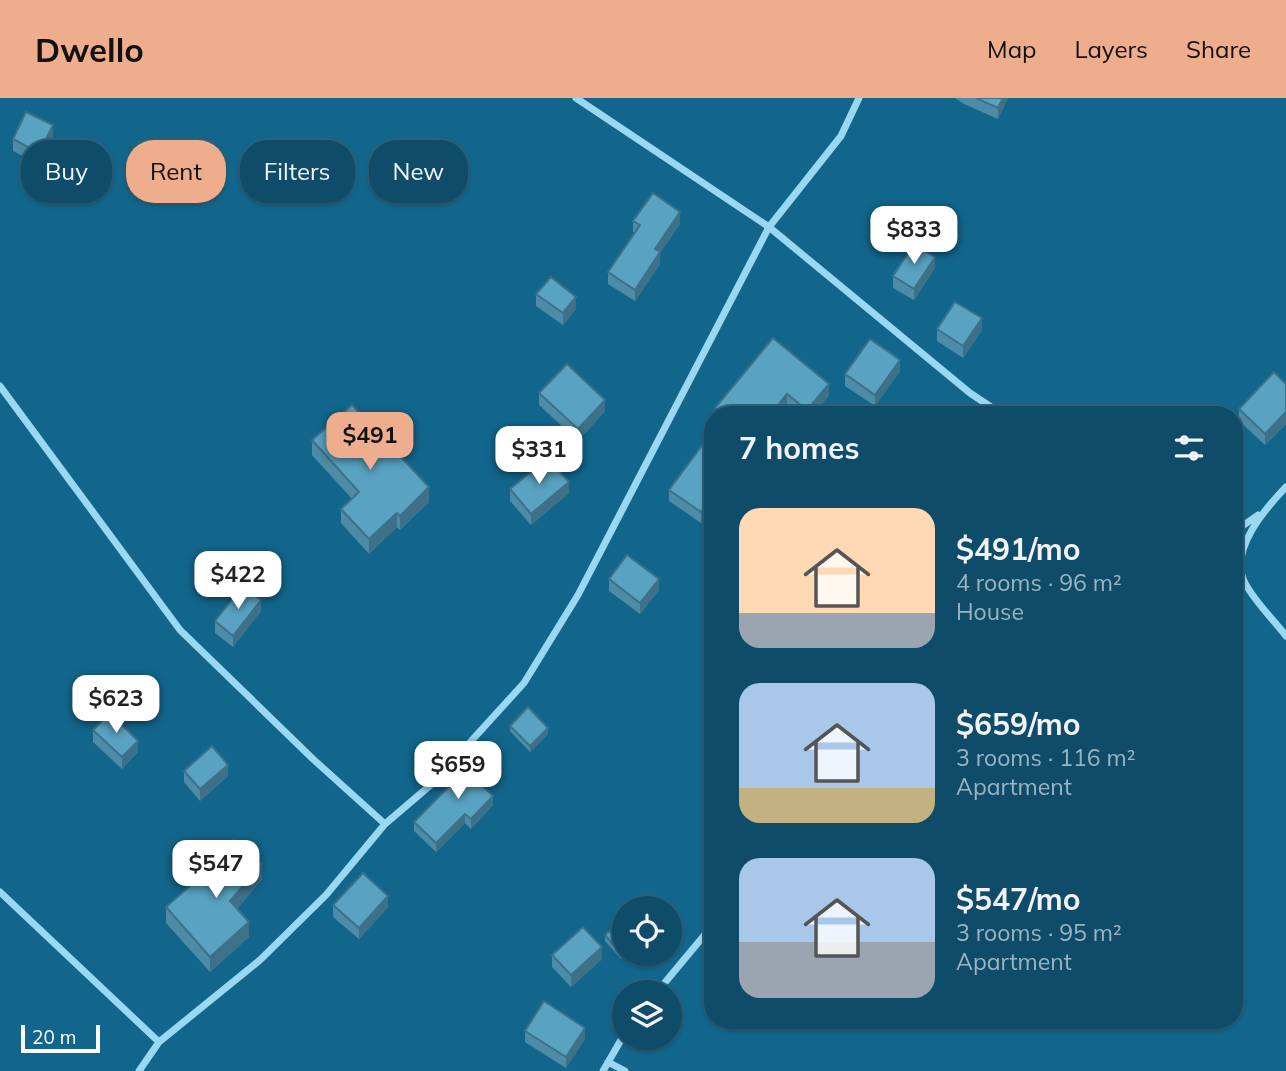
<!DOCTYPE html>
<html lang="en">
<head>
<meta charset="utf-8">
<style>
	body { margin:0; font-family:Mulish,sans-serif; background:#17536f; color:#f1f3f6; height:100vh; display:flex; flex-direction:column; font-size:26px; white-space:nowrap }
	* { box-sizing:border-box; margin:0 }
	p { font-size:23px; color:#9bb4c0 }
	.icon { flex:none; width:38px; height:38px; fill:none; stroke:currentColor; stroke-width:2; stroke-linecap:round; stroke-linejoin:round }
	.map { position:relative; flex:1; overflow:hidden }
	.details { position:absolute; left:704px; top:308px; width:539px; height:623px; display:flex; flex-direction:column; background:#0e4c69; border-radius:28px; box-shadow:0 2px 5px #0004,0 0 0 2px #2e637d }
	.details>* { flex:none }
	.banner { position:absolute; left:21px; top:42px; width:578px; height:63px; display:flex; gap:14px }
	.buttons { position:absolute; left:612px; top:798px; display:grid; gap:14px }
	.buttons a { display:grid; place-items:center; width:70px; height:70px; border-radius:50%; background:#0e4c69; box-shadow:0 2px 5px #0004,0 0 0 2px #2e637d; font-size:35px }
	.scale { position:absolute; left:21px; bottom:18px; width:79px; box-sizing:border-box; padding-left:7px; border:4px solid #fff; border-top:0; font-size:19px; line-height:24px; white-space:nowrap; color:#fff; -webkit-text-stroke:5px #12668c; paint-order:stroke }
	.price { position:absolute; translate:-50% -60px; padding:0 16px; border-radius:14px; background:#fff; color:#222; font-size:23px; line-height:46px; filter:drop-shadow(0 2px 4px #0008) }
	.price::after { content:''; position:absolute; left:50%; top:42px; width:21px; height:16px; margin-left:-10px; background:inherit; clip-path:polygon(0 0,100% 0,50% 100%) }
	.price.active { background:#eead8d; color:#111 }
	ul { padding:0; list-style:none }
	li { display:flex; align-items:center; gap:21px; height:175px; padding:0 35px }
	li span { display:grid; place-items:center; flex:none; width:196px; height:140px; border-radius:21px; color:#555 }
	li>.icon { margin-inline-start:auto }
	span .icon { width:84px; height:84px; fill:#fffc; stroke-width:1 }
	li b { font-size:30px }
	h2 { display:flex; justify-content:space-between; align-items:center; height:84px; padding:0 35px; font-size:30px }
	.chip { padding:0 24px; border-radius:28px; background:#0e4c69; box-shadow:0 2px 5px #0004,0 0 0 2px #2e637d; font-size:24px; line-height:63px }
	.chip.active { background:#eead8d; color:#111 }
	header { display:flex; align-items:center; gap:42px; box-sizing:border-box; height:98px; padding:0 35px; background:#eead8d; color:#111 }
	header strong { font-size:33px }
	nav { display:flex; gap:38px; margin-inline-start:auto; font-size:24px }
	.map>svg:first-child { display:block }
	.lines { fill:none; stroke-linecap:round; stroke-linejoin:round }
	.street { stroke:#9ad7f1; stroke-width:7 }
	.wall { fill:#4d8ba7 }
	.shaded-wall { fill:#3e7188 }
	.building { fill:#59a2c2; stroke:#3e7188; stroke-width:2 }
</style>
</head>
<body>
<header>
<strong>Dwello</strong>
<nav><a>Map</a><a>Layers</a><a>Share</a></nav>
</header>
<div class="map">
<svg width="1286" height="973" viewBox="0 0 1286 973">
	<rect width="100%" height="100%" fill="#12668c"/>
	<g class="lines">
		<path class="street" d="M576 0 769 129 970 295 1003 317
			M0 288 180 532 314 662 385 726
			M1286 389C1266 410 1228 452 1245 485 1255 504 1273 521 1286 538
			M1234 434 1258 417
			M0 794 159 944
			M657 894 712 828
			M608 964 625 973
			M139 973 159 944 260 862 326 797 385 726 433 685 524 585 578 497 769 129 841 38 859 0
			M603 973 625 935"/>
	</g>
	<path class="wall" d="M955 0H1008L998 21 964 6Z
		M53 39 39 66 13 53V41Z
		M633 123 680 126 660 155V166L635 203 608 186V174L635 135 633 134Z
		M935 170 914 202 893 190V178Z
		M536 196 576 211 563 227 536 208Z
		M937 231 982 232 963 260 937 243Z
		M773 240 829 297 813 317H799L787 307 779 317H715V310Z
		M900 273 875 308 845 288V276Z
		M1286 286V326L1265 347 1239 323V311Z
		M539 295 605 313 578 343 539 307Z
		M712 334V429L703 422 701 425 669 403V392Z
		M312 342 429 404 400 432 397 429 369 456 341 425V411L352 401 312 357Z
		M510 391 569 395 531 427 510 403Z
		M609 481 659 492 640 516 609 493Z
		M261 513 233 549 215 535V523Z
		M510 628 548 636 530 654 510 633Z
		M93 632 138 654 122 671 93 644Z
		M184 673 228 678 200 703 184 684Z
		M495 679 485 690 493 707 471 731 465 725 436 754 414 733V724Z
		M262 781 237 811 249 839 210 874 166 825V809Z
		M333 807 388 809 359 841 333 819Z
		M625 819 621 861 605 843V837Z
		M552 857 602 861 571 889 552 869Z
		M525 933 585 941 566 970 525 944Z"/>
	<path class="shaded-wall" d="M1003 0H1008L998 21V10Z
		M53 27V39L39 66V55Z
		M680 114V126L660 155V166L635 203V192L655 151Z
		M935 159V170L914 202V191Z
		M576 199V211L563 227V215Z
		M982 220V232L963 260V248Z
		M900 262V273L875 308V297Z
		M829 286V297L813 317H807V312Z
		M787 296V307L779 317H770Z
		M605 302V313L578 343V331Z
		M1286 314V326L1265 347V336Z
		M569 384V395L531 427V416Z
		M429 389V404L400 432V418Z
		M703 411V422L701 425V414Z
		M397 415V429L369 456V441Z
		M659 481V492L640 516V505Z
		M261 502V513L233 549V538Z
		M548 630V636L530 654V648Z
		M138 643V654L122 671V659Z
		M228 667V678L200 703V691Z
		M495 670V679L480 695V686Z
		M493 698V707L471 731V721Z
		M465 716V725L436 754V745Z
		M262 766V781L230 819V803Z
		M388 798V809L359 841V830Z
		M249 824V839L210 874V859Z
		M602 849V861L571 889V877Z
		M625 852V856H627L621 861V855Z
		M585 930V941L566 970V959Z"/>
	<path class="building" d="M976 0H1003L998 10Z
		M26 14 53 27 39 55 13 41Z
		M653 95 680 114 655 151 660 154 635 192 608 174 640 127 633 123Z
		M914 146 935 159 914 191 893 178Z
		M551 179 576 199 563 215 536 196Z
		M955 204 982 220 963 248 937 231Z
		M773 240 829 286 807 312 787 296 770 317H724L715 310Z
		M870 241 900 262 875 297 845 276Z
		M567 266 605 302 578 331 539 295Z
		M1274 274 1286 286V314L1265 336 1239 311Z
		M352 307 429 389 400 418 397 415 369 441 341 411 359 394 312 342Z
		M712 334V417L703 411 701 414 669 392Z
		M548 360 569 384 531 416 510 391Z
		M627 457 659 481 640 505 609 481Z
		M243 488 261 502 233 538 215 523Z
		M528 609 548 630 530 648 510 628Z
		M110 615 138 643 122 659 93 632Z
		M212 648 228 667 200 691 184 673Z
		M481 656 495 670 480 686 493 698 471 721 465 716 436 745 414 724Z
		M234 742 262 766 230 803 249 824 210 859 166 809 215 766Z
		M363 775 388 798 359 830 333 807Z
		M625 819V852L621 855 605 837Z
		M583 829 602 849 571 877 552 857Z
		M544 903 585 930 566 959 525 933Z"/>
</svg>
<div class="buttons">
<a><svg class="icon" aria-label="locate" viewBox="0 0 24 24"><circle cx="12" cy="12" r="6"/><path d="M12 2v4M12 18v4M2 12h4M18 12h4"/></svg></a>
<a><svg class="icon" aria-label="layers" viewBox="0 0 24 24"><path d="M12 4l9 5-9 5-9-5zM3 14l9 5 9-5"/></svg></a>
</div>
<div class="scale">20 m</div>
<b class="price" style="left:914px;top:168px">$833</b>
<b class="price active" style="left:370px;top:374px">$491</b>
<b class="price" style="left:539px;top:388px">$331</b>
<b class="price" style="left:238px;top:513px">$422</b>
<b class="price" style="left:116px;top:637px">$623</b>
<b class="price" style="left:458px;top:703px">$659</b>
<b class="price" style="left:216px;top:802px">$547</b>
<div class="banner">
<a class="chip">Buy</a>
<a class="chip active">Rent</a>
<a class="chip">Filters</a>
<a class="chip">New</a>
</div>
<section class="details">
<h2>7 homes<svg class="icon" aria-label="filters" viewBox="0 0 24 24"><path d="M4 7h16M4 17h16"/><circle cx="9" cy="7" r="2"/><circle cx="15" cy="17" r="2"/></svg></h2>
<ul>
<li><span style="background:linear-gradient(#ffd9b3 75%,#9aa5b1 0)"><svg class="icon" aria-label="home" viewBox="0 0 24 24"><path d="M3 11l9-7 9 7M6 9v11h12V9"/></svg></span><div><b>$491/mo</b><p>4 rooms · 96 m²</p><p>House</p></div></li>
<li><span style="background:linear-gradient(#a9c7e8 75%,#c2b280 0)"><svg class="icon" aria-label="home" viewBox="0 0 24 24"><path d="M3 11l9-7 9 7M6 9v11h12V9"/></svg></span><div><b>$659/mo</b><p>3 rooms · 116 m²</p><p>Apartment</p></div></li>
<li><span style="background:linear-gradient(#a9c7e8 60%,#9aa5b1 0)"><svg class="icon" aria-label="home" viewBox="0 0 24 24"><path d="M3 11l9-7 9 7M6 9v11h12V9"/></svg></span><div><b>$547/mo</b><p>3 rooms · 95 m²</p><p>Apartment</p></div></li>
</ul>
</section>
</div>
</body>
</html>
